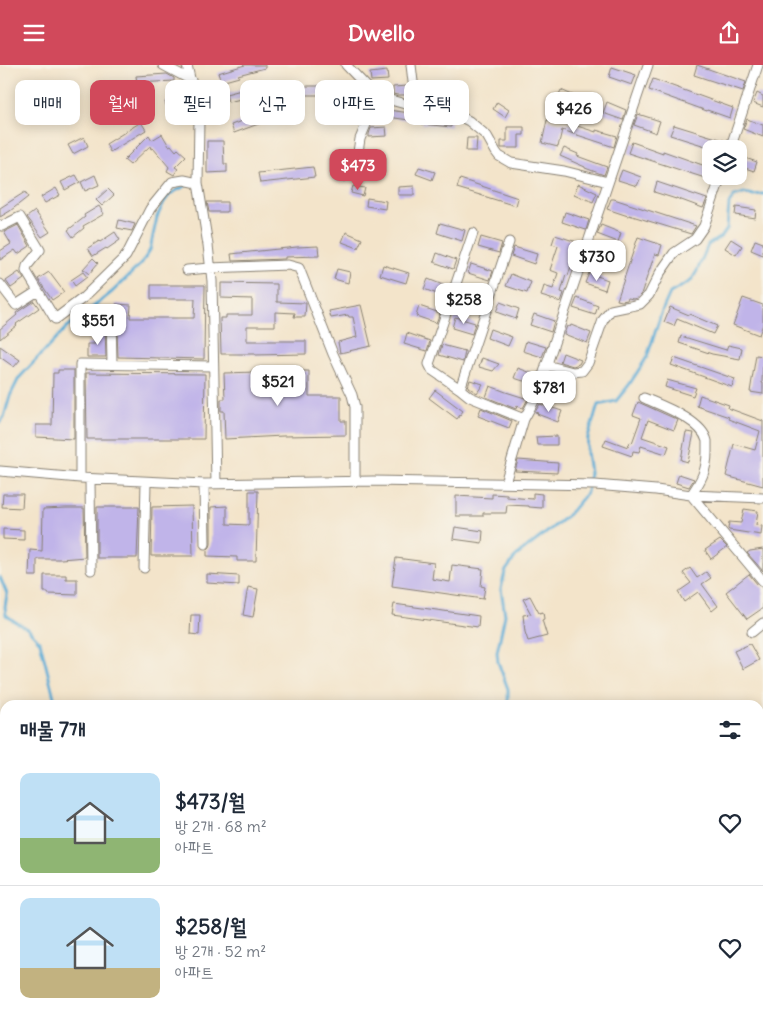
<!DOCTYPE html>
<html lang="ko">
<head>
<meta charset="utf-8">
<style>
	body { margin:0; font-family:Delius,"Poor Story",sans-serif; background:#f2f2f3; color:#1f2937; height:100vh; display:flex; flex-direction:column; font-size:19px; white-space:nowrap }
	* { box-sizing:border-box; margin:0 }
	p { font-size:16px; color:#747a83 }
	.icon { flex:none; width:28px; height:28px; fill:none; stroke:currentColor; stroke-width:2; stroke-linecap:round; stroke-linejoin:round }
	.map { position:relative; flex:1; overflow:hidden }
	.panel { position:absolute; left:0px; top:635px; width:764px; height:321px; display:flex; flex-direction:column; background:#fff; border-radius:15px 15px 0 0; box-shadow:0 2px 12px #0003 }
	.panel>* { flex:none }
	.top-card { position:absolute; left:15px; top:15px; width:500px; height:45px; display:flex; gap:10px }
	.fabs { position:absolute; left:702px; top:75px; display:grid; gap:10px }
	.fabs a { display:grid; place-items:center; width:45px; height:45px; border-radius:10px; background:#fff; box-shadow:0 2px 12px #0003; font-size:25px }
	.price { position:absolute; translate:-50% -42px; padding:0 11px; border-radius:10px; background:#fff; color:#222; font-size:16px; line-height:32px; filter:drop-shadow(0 1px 2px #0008) }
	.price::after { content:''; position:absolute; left:50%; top:30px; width:15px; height:11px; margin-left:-8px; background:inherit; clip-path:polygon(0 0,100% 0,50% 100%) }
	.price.current { background:#d1495b; color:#fff }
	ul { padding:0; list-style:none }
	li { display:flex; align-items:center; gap:15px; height:125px; padding:0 20px }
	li+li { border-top:1px solid #e0e1e3 }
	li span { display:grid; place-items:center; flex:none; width:140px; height:100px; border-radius:10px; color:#555 }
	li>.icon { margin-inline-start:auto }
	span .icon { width:60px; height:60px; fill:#fffc; stroke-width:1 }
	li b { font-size:21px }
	h2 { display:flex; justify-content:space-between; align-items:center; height:60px; padding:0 20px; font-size:21px }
	.pill { padding:0 18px; border-radius:10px; background:#fff; box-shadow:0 2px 12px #0003; font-size:18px; line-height:45px }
	.pill.current { background:#d1495b; color:#fff }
	header { display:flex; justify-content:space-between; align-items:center; height:65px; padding:0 20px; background:#d1495b; color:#fff; font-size:22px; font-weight:700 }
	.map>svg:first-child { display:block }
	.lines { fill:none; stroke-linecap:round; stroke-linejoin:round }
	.stream { stroke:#5cacd6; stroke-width:3 }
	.building { fill:#c0b4e9 }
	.minor-casing { stroke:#888073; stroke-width:11 }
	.major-casing { stroke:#888073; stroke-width:14 }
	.minor { stroke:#fff; stroke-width:9 }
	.major { stroke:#fff; stroke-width:11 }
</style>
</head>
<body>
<header><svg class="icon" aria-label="menu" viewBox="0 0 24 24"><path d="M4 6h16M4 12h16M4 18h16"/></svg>Dwello<svg class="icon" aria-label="share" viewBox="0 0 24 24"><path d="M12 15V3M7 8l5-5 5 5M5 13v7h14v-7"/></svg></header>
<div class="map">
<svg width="763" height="956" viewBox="0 0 763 956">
	<rect width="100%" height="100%" fill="#f7f3e8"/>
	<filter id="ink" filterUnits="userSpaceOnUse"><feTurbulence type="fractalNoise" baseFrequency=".02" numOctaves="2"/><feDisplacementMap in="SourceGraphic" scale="10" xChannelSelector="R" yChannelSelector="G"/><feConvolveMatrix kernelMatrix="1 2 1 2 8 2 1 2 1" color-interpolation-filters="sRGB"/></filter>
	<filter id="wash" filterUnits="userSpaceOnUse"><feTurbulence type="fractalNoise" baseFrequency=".0096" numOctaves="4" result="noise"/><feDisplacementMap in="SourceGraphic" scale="20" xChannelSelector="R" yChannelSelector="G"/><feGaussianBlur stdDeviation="1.12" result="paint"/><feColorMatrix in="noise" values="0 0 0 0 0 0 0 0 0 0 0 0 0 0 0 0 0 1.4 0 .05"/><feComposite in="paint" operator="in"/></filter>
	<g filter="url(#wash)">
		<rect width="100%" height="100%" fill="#f3e4ca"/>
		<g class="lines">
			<path class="stream" d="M0 357 4 352 10 331 19 313 66 263 83 250 112 227 141 199 150 185 157 152 164 137 170 129 187 120
				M0 512 7 529 5 542 6 550 14 556 28 564 40 577 56 640
				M508 640V624L498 597 497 587 505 550 501 524 505 507 516 491 546 468 569 449 581 435 587 427 590 408 587 387 588 372 598 340 616 336 629 320 647 292 662 246 670 228 691 216 697 206 708 180 722 171 727 164 729 139 734 131 744 128 753 130 763 129
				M124 951 132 956
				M350 956 352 951"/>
		</g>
		<g id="blocks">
			<path class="building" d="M245 0H265V3L238 10 239 12 221 17 218 8Z
				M697 0 746 17 743 26 694 10Z
				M612 2 636 10 632 20 609 12Z
				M387 6 388 15 371 16 370 8Z
				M167 9 174 13V16L137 18 136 11Z
				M653 14 733 43 730 53 707 45V46L649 25Z
				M464 18 465 26 421 28 420 20Z
				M264 19 266 28 228 37 226 29Z
				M291 21H334V30H291Z
				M407 21 408 30H397L393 29V22Z
				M561 25 586 36 583 44 557 34Z
				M757 28 763 31V42L753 38Z
				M182 31 185 39 168 45 165 37Z
				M497 37 509 45 505 52 493 44Z
				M607 37 626 45 623 55 603 48Z
				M388 45 418 49 417 56 387 52Z
				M290 46 291 54 275 56 274 48Z
				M207 48H223V58H207Z
				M638 49 660 56 656 68 634 60Z
				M258 50 261 58 234 68 231 60Z
				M423 51 451 56V62L422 59Z
				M747 54 763 60V72L743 64Z
				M547 55 574 60 596 67V65L617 71 614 82 562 65 558 82 542 78Z
				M141 57 146 65 110 87 106 79Z
				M674 60 726 76 724 84H715L670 70Z
				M386 62 387 71 369 72V69L371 63Z
				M507 62H524V70H519V83H501V76H507Z
				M162 69 169 81 171 80 176 86 178 84 186 91 175 102 178 104 174 110 167 106 169 102 153 83 151 84 150 81 130 100 124 95 149 70 152 75Z
				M84 72 88 81 73 89 68 80Z
				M467 73H477L476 86H466Z
				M207 76H223L224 99H227V107L207 108Z
				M632 77 663 88V86L711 103V115L628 88Z
				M564 83 578 89 577 91 607 102 604 110 585 103V102L560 91Z
				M739 91 757 97 754 106 739 101Z
				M338 97 346 98 345 116H337Z
				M313 102 315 112 260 118 258 108Z
				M419 102 435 107 432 115 416 109Z
				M622 105 641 112 637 121 618 115Z
				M76 110 80 117 65 125 61 117Z
				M95 110 99 120 85 126 81 117Z
				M460 114 518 133 516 141 457 123Z
				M657 117 707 134 703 143 676 133V134L654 127Z
				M578 119 597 128 593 137 574 129Z
				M353 121 365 123 363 131 351 128Z
				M414 121V130H398V122Z
				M56 123 60 130 45 138 41 132Z
				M108 124 114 130 102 141 96 135Z
				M25 127 28 132 10 146 0 152V143Z
				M367 133 386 136 385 144 366 141Z
				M611 134H614L696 161 691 169 629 150 628 151 607 144Z
				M207 137H227V147H209Z
				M99 141 104 149 83 161 84 163 73 172 68 165 85 152 84 150Z
				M736 142 756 145 755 153 735 150Z
				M35 146 50 167 42 172 27 152Z
				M565 147 589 155 586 165 562 157Z
				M119 155 135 159 132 166 117 163Z
				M440 158 465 165 462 176 437 168Z
				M18 160 30 181 18 189 15 185 0 195V186L11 179 4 167Z
				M601 160 621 168 618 177 597 169Z
				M115 167 120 175 107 184 106 183 93 191 88 183 99 176 100 177Z
				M346 167 362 174 358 183 342 177Z
				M555 170 580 178 577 189 575 188 568 211 566 210 561 227 564 228 561 237 541 231 544 221 553 224 558 208 550 205 558 181 552 179Z
				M481 172 502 178 499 188 478 182Z
				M638 172 662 180 659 190 655 189 641 229 637 233 633 234 628 233 627 235 622 236 617 235Z
				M731 174 742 181 736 190 725 183Z
				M755 175 763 178V190L751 185Z
				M318 181 319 191 285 192V194H283L232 196 231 189 297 182Z
				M514 182 537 189 534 199 511 191Z
				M596 183 613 189V191H614L611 200 593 194Z
				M437 188 456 195 453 204 434 197Z
				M93 193 98 198 89 209 83 204Z
				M471 199 493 206 490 215 468 208Z
				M383 200 409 208 406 218 380 210Z
				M337 204 350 207 348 218 334 214Z
				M19 207 24 214 11 223 6 216Z
				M49 207 64 227 52 235 38 214Z
				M83 207 87 212 75 221 71 215Z
				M589 208 608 215 605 225 585 218Z
				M511 209 531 217 527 228 506 221Z
				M428 214 448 222 445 232 424 224Z
				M221 218 277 219V237L306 238 305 252H294L295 248 275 247V261H247V276H306V289L255 290V289H221L220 253H226V250H252V234L221 233Z
				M151 220H205L204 294 118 292 116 239 131 240 130 253H194L195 234H151Z
				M464 226 484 233 480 243 460 236Z
				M577 233 598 241 595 250 573 243Z
				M743 233 763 240V259L759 270 733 260Z
				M34 236 39 243 16 259 17 260 0 274V264L17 250 16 248Z
				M500 237 519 244 516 254 496 247Z
				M361 240 371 281 340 288 338 277 357 272 353 252H349L348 250 331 253 329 246Z
				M419 241 440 248 436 258 416 251Z
				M670 242 689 250V249L717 261 713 269 677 254 674 261 664 257Z
				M534 249 554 256 551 267 530 260Z
				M455 252 475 258 472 269 452 263Z
				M571 260 591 268 587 278 564 269 567 261 570 262Z
				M490 264 512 272 508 281 487 273Z
				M95 265H105L106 292H87V279H95Z
				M407 268 430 276 427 286 404 279Z
				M681 271 726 285 728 280 742 283 740 294 712 289 679 278Z
				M526 276 546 282 542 292 523 286Z
				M442 280 465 286 463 297 439 290Z
				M0 281 20 295 14 302 0 292Z
				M563 288 581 295 579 299 573 301 560 297Z
				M756 290 763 291 762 318H763V329L750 327Z
				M482 293 499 299 493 306 479 302Z
				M674 293 735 314 732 322 671 300Z
				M518 303 537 310 533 319 514 313Z
				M58 305H74V374L36 372V360H52L53 308H58Z
				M289 306H309V331H341V356H346V370L283 371 225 374 224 346H221V334H225L224 308Z
				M86 308 205 309 204 374H87Z
				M548 314 571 323 568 332 545 323Z
				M470 315 483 319 477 328 468 322Z
				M667 315 696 323 693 331 665 322Z
				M490 321 506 327 528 334 523 343 517 341 516 344 486 332Z
				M435 325 463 346 457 354 429 333Z
				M700 330 729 340 728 343 763 356V421L726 411 734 379 755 385 760 366 728 354 729 352 697 341Z
				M638 337 678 355 674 365 648 355 642 372 669 381 666 389 641 381 639 387 633 386 632 391 603 381 606 374 628 382 630 377 632 378 641 353 633 350Z
				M540 339 562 346 558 357 537 349 538 348 535 347Z
				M481 343 512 356 509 363 478 351Z
				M686 367 694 368 688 397 681 395Z
				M557 371V380H537L536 372Z
				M518 395 558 398 557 408 515 406Z
				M679 409 694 414 689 422 676 418Z
				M249 426H258L256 496H237V492L207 491V485L210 482 211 479V442L227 441V459L249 460Z
				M533 428 542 429V443L529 442V441L507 440 506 448H483V451H456V431L492 433V429L507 430V432L533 434Z
				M3 429H23L22 443 2 442Z
				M192 441 193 491H151L152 442Z
				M97 442H139L137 493H97Z
				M66 443H84L85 492 61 494H37V511H29L30 485 42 486 43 444Z
				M744 444 758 446 756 460 762 461 761 470 729 465 728 464 729 457 741 458Z
				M455 462 483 466 482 478 453 474Z
				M3 464 24 465V475L3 474Z
				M720 475 727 482 711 494 705 485Z
				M763 484V506L747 488 750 486Z
				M396 493 434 498 432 514 450 517 452 500 483 504 481 521 485 522 483 534 392 521Z
				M690 503 697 513 706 507 711 513 702 519 718 541 712 546 698 527 684 537 678 527 691 518 683 508Z
				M207 509 239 511V520L207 518Z
				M749 509 758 520 763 523V543L747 554 726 527Z
				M44 510H66V514H77V530L48 529V527H44Z
				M248 522 258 524 253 552 243 550Z
				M530 531 539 548 543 547 544 554 542 555 547 571 528 576 525 567 523 550 531 549 523 534Z
				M394 539 479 551 478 562 392 550Z
				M191 550H200L199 570 190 569Z
				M750 579 759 595 743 604 734 586Z"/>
		</g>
	</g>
	<g filter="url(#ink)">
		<use href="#blocks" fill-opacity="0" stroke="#888073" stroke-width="1"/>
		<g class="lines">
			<defs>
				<path id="minor" d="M163 0 191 15
					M187 0 199 54 198 118 208 180 212 216 216 419
					M346 0 370 25 387 34 416 42 459 51 469 56 487 71 496 87 499 91 511 98 564 106 608 117
					M411 0 416 42
					M730 84 758 0
					M358 87 360 74 370 50 387 34
					M0 160 2 161 20 152 40 185 27 201 26 206 55 254 83 233 126 191 150 144 172 117 184 115 198 118
					M509 177 460 324 470 332 524 354
					M187 205 209 203 288 200 299 203 333 289 352 330 355 342V416
					M0 219 16 240 38 226
					M111 247 112 299
					M546 300 573 307 582 306 588 298 603 255 611 245 640 239 649 230 660 208 674 188 695 174 704 161 721 111
					M460 324 432 305 429 299 473 168
					M644 333C662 341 702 355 707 376 707 379 707 384 707 387 707 405 701 416 691 430L763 516
					M0 406 80 413 204 419 373 416 595 420 656 425 691 430 763 433
					M80 413V299L213 301
					M90 414 91 505
					M505 418 524 354 535 334 648 0
					M204 419 205 479
					M144 503 146 417
					M752 567 763 558
					M13 956 15 951"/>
				<path id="major" d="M0 911 5 914
					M73 951 82 956"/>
			</defs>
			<use href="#minor" class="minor-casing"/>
			<use href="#major" class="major-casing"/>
			<use href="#minor" class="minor"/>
			<use href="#major" class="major"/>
		</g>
	</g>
</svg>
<div class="fabs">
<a><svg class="icon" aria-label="layers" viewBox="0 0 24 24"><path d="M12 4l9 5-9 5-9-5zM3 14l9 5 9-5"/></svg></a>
</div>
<b class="price" style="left:574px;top:69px">$426</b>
<b class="price current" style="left:358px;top:126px">$473</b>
<b class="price" style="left:597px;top:217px">$730</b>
<b class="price" style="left:464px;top:260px">$258</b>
<b class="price" style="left:98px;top:281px">$551</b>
<b class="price" style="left:278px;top:342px">$521</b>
<b class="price" style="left:549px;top:348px">$781</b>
<div class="top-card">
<a class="pill">매매</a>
<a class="pill current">월세</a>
<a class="pill">필터</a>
<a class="pill">신규</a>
<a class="pill">아파트</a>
<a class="pill">주택</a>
</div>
<section class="panel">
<h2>매물 7개<svg class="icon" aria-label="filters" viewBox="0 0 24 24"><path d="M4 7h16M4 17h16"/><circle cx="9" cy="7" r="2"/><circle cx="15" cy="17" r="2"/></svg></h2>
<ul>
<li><span style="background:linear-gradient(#bfe0f5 65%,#8fb573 0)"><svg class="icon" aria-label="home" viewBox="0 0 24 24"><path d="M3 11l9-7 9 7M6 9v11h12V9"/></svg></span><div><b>$473/월</b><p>방 2개 · 68 m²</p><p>아파트</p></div><svg class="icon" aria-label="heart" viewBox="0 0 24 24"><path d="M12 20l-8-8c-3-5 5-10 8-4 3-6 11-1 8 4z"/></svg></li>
<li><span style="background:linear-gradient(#bfe0f5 70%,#c2b280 0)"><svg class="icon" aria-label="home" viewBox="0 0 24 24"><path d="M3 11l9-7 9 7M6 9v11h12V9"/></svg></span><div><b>$258/월</b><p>방 2개 · 52 m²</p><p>아파트</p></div><svg class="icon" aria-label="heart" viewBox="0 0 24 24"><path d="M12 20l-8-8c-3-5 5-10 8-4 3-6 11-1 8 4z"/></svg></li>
</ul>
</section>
</div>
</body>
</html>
